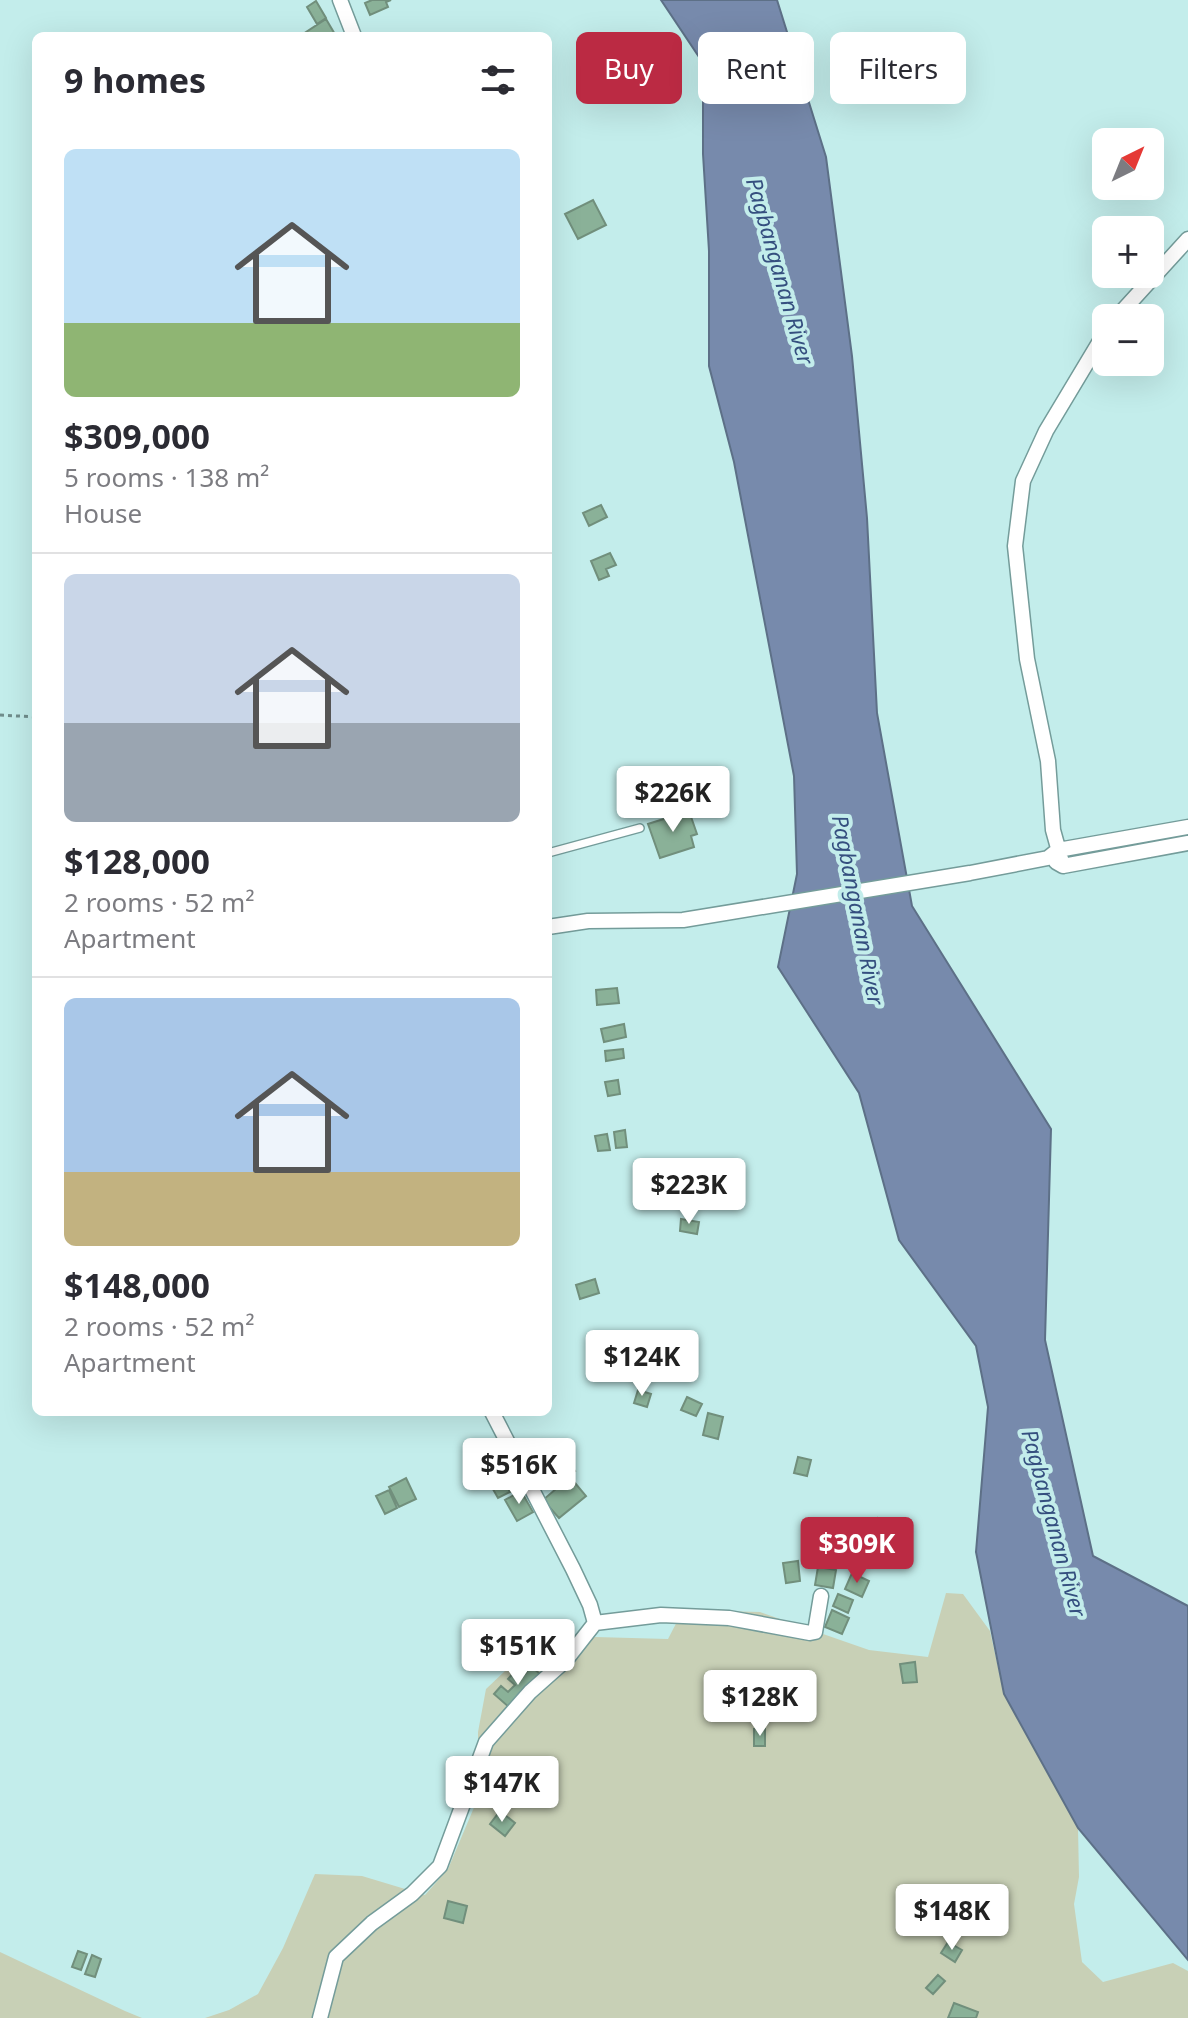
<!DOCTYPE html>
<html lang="en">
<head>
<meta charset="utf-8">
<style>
	body { margin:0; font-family:"Noto Sans",sans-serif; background:#f2f2f3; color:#2b2b33; height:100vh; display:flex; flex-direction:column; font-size:30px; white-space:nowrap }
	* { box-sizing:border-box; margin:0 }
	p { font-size:26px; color:#7c7c81 }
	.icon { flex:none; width:44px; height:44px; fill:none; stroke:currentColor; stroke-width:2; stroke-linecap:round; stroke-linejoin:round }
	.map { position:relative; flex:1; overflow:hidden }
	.panel { position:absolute; left:32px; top:32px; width:520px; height:1384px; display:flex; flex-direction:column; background:#fff; border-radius:12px; box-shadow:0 8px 32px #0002 }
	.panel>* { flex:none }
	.guide { position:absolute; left:576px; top:32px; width:492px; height:72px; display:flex; gap:16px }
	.needle { width:52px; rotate:43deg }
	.tools { position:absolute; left:1092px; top:128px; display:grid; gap:16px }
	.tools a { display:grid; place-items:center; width:72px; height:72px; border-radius:12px; background:#fff; box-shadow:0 8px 32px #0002; font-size:40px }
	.price { position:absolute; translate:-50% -68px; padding:0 18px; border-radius:8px; background:#fff; color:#222; font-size:26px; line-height:52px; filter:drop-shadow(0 2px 4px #0008) }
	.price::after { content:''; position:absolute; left:50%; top:48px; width:24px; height:18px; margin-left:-12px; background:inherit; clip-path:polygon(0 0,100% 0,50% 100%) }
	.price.selected { background:#bb2a43; color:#fff }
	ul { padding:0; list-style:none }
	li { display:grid; align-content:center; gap:16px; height:424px; padding:0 32px }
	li+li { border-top:2px solid #e1e1e2 }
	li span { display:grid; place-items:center; height:248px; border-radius:12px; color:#555 }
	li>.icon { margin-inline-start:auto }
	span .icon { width:144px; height:144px; fill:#fffc; stroke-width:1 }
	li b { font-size:34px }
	h2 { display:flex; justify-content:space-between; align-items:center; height:96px; padding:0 32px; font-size:34px }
	.chip { padding:0 28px; border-radius:12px; background:#fff; box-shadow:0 8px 32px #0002; font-size:28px; line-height:72px }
	.chip.selected { background:#bb2a43; color:#fff }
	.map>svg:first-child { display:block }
	.green { fill:#c8d0b6 }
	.water { fill:#778aac; stroke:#5d7087; stroke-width:2 }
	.building { fill:#8ab198; stroke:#718f7c; stroke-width:2 }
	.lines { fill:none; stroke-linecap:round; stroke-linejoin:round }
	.lane-casing { stroke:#749c9a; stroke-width:10 }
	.street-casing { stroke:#749c9a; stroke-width:17 }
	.path { stroke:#708d8c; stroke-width:3; stroke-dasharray:4 4; stroke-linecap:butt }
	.lane { stroke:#fff; stroke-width:7 }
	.street { stroke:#fff; stroke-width:14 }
	.labels { text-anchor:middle; stroke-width:8; stroke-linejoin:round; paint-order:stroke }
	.water-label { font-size:22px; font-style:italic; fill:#354f7f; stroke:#c3edeb }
</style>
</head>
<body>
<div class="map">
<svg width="1188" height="2018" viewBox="0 0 1188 2018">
	<rect width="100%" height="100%" fill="#c3edeb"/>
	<path class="green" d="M946 1593 963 1594 990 1631 1004 1694 1078 1828 1079 1877 1074 1904 1082 1962 1103 1982 1173 1963 1188 1971V2018H205L229 2010 258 1994 283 1948 315 1874 362 1876 425 1895 448 1869 478 1798V1732L486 1689 522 1655 541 1671 595 1637 668 1639 683 1610 760 1612 869 1650 928 1657Z
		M0 1952 125 2011 142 2018H0Z"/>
	<path class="water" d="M661 0H777L826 157 852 356 867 518 877 713 912 906 1051 1129 1045 1340 1093 1556 1188 1606V1960L1078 1828 1004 1694 976 1552 988 1407 976 1346 899 1240 859 1093 778 967 797 874 794 776 734 462 709 366V251L703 154V63Z"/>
	<path class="building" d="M372 0H391L386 2 388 7 370 15 365 3Z
		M316 1 326 18 317 24 307 7Z
		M326 19 336 36H300Z
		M593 200 606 225 578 239 565 214Z
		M601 505 607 517 589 526 583 513Z
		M610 553 616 565 606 569 609 576 599 580 591 561Z
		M689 811 697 834 691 836 694 847 660 858 648 824Z
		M617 988 619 1003 597 1005 596 990Z
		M624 1024 626 1037 604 1042 601 1029Z
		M623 1049 624 1058 606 1061 605 1051Z
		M618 1080 620 1094 608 1096 605 1082Z
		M625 1130 627 1147 616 1148 614 1132Z
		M607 1134 610 1150 598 1151 595 1136Z
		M681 1219 699 1222 697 1234 680 1231Z
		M595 1279 599 1293 580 1299 576 1285Z
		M638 1390 651 1394 647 1407 634 1403Z
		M687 1397 702 1404 696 1416 681 1410Z
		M708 1413 723 1417 718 1439 703 1435Z
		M552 1441 565 1457 549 1470 536 1454Z
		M798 1457 811 1460 807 1476 794 1473Z
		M567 1460 575 1471 562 1480 554 1470Z
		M501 1475 510 1492 498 1498 489 1482Z
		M570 1477 586 1496 559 1518 543 1500Z
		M406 1478 416 1499 399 1507 389 1487Z
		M389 1490 397 1508 385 1514 376 1496Z
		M521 1491 533 1512 517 1521 505 1500Z
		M878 1518 900 1525 896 1537 874 1531Z
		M798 1561 800 1581 786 1583 783 1563Z
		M818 1567 836 1570 833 1588 815 1585Z
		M852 1573 869 1581 862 1597 845 1589Z
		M838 1594 853 1600 848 1613 833 1606Z
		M832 1610 849 1618 842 1634 825 1627Z
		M915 1662 917 1682 903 1683 900 1664Z
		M531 1666 541 1675 510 1708 494 1694 501 1686 508 1692 515 1685 508 1679 516 1670 523 1676Z
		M754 1729H765V1746H754Z
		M500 1811 515 1823 505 1836 490 1824Z
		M448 1901 467 1906 463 1923 444 1918Z
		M948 1942 962 1950 955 1962 941 1953Z
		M78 1951 87 1954 81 1970 72 1967Z
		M92 1955 101 1959 95 1977 85 1974Z
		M938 1975 945 1981 933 1994 926 1988Z
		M954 2003 978 2012 976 2018H948Z"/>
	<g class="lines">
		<defs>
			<path id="lane" d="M548 853 640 828"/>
			<path id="street" d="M340 0 354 36
				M1116 318 1188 239
				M1056 862 1063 866 1188 843
				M1063 866 1053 830 1048 761 1027 659 1015 546 1023 481 1046 431 1106 331
				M548 927 588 921 683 920 970 873 1048 858 1058 850 1188 827
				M595 1623 661 1615 729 1618 810 1633 815 1632 821 1596
				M320 2018 336 1957 372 1923 412 1894 440 1866 486 1742 530 1692 566 1660 595 1623 590 1605 573 1569 492 1412"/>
		</defs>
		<use href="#lane" class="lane-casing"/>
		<use href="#street" class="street-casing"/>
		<path class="path" d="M0 715 36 717"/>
		<use href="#lane" class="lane"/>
		<use href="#street" class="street"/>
	</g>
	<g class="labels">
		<g class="water-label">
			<text transform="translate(780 271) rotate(74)" y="8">Pagbanganan River</text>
			<text transform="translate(858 910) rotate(79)" y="8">Pagbanganan River</text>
			<text transform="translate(1054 1523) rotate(75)" y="8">Pagbanganan River</text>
		</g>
	</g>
</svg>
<div class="tools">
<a><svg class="needle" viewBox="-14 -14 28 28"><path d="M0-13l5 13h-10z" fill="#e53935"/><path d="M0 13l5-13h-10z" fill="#7c7c81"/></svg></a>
<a>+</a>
<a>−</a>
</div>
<b class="price" style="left:673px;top:834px">$226K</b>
<b class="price" style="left:689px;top:1226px">$223K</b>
<b class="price" style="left:642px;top:1398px">$124K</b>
<b class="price" style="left:519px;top:1506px">$516K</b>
<b class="price selected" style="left:857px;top:1585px">$309K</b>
<b class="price" style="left:518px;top:1687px">$151K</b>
<b class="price" style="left:760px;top:1738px">$128K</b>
<b class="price" style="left:502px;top:1824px">$147K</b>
<b class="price" style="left:952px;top:1952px">$148K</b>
<div class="guide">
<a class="chip selected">Buy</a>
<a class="chip">Rent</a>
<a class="chip">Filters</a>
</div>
<section class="panel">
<h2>9 homes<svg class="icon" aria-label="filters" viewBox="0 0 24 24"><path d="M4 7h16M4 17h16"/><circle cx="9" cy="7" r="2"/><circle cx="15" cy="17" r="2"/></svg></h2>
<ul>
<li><span style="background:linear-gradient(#bfe0f5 70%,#8fb573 0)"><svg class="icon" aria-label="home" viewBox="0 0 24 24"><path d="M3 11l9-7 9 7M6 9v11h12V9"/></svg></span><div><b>$309,000</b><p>5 rooms · 138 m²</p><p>House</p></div></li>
<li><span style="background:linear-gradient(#c9d6e8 60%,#9aa5b1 0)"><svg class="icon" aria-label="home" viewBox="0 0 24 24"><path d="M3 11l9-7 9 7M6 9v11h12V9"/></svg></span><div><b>$128,000</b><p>2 rooms · 52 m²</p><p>Apartment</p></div></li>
<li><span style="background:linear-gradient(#a9c7e8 70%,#c2b280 0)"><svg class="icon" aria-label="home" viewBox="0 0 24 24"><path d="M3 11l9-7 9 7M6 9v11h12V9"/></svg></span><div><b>$148,000</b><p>2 rooms · 52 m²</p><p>Apartment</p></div></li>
</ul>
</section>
</div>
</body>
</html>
